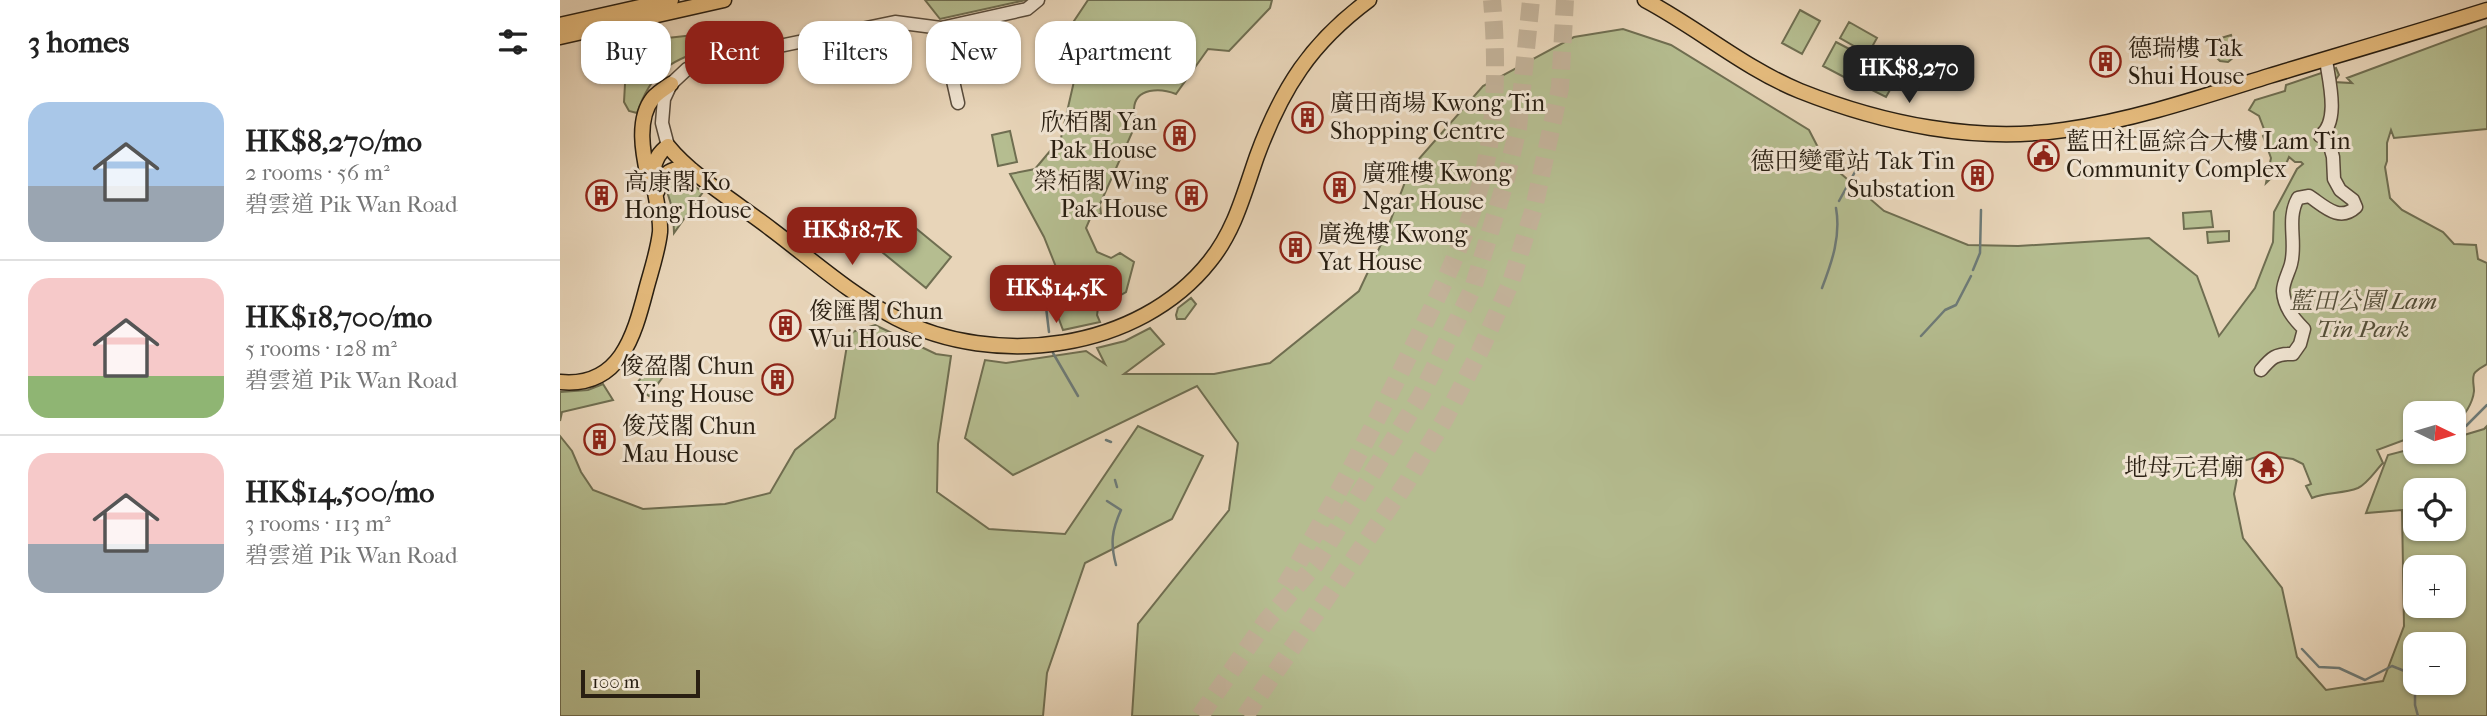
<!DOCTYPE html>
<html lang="en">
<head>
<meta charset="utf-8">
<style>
	body { margin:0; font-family:"IM FELL French Canon","Noto Serif TC",serif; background:#f6f6f6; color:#222; height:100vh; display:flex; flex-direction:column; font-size:26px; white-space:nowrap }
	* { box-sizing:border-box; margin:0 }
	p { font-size:23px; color:#767676 }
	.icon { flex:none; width:38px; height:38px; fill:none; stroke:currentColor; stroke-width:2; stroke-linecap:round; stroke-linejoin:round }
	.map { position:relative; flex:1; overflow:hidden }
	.panel { display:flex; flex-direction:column; background:#fff; width:560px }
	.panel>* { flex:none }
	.guide { position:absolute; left:21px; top:21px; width:665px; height:63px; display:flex; gap:14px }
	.needle { width:46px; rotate:95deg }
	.tools { position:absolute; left:1843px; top:401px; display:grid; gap:14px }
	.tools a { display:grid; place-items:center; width:63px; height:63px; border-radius:14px; background:#fff; box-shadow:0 2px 5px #0004; font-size:35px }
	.scale { position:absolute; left:21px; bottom:18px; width:119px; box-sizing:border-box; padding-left:7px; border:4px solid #291f12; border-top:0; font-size:19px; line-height:24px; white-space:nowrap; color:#291f12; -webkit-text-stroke:5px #f0e4d2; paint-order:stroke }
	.price { position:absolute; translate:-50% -60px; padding:0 16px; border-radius:14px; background:#8f2418; color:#fff; font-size:23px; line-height:46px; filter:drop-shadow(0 2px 4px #0008) }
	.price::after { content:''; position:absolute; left:50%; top:42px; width:21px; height:16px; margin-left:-10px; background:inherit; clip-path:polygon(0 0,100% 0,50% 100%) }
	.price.active { background:#222; color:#fff }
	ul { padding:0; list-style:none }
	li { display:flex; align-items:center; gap:21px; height:175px; padding:0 28px }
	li+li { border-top:2px solid #e0e0e0 }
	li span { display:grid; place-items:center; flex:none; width:196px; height:140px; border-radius:21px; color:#555 }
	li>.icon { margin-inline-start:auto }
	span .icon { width:84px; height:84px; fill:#fffc; stroke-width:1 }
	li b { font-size:30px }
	h2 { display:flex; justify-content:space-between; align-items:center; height:84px; padding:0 28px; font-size:30px }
	.tag { padding:0 24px; border-radius:21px; background:#fff; box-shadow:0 2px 5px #0004; font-size:24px; line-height:63px }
	.tag.active { background:#8f2418; color:#fff }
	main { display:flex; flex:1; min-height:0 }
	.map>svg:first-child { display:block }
	.green { fill:#b5bd90; stroke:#6f6e51; stroke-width:2; fill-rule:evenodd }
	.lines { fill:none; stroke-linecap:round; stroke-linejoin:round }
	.stream { stroke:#6d7a77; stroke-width:2.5 }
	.highway-tunnel { stroke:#c2b198; stroke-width:18; stroke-dasharray:18 9; stroke-linecap:butt }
	.minor-casing { stroke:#594c3c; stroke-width:15 }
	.major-casing { stroke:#291f12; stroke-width:17 }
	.minor { stroke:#f0e4d2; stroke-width:12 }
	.major { stroke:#e4ba7c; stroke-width:14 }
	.labels { text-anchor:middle; stroke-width:6; stroke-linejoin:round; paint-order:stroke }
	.poi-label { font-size:24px; fill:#291f12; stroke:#f0e4d2; text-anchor:start }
	.park-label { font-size:24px; font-style:italic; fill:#534e38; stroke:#f0e4d2 }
</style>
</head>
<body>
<main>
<section class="panel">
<h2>3 homes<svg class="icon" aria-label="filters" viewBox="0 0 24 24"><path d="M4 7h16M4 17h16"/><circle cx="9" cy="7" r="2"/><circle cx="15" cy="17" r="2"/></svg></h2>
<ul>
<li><span style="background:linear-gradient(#a9c7e8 60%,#9aa5b1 0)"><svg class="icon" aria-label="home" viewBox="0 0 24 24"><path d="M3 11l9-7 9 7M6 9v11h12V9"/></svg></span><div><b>HK$8,270/mo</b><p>2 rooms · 56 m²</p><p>碧雲道 Pik Wan Road</p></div></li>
<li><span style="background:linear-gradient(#f6c9c9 70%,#8fb573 0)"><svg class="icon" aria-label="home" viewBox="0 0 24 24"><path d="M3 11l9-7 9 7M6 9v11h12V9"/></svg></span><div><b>HK$18,700/mo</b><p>5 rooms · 128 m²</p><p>碧雲道 Pik Wan Road</p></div></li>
<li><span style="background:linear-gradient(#f6c9c9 65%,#9aa5b1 0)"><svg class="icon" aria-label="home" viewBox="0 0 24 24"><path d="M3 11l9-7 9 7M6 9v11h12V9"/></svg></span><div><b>HK$14,500/mo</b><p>3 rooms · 113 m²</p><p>碧雲道 Pik Wan Road</p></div></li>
</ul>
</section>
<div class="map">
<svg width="1927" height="716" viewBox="0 0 1927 716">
	<rect width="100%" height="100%" fill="#e8d5b9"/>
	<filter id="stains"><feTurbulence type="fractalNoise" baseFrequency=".00286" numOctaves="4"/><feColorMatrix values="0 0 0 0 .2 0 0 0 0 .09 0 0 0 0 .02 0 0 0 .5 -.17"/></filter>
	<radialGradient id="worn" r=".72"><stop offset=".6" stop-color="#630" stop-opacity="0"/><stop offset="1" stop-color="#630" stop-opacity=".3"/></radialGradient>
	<path class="green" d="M365 0H466L380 19Z
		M528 0H712L710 8 669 51 648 49 616 94C601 88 575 87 574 109 574 116 577 120 575 126L540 204 541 214H532L526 228 537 252 551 258 560 253 574 262 566 292 538 308 537 315 540 322 503 330 497 314 506 292 484 237 450 174 475 169 501 138 515 77 508 30Z
		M1240 10 1260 21 1242 54 1222 43Z
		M1289 22 1317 38 1308 54 1280 38Z
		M1927 26V129L1834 138 1831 130 1827 143V161L1825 167 1830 198 1842 210 1883 232 1894 244 1916 245 1918 259 1927 263V364C1923 367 1917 369 1914 374 1912 380 1914 385 1914 391 1913 402 1904 419 1894 422V413H1855V436L1817 450 1823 463C1815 471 1808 483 1798 488 1783 494 1766 492 1752 498L1746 486 1751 484 1743 464 1733 459 1703 455 1680 462 1674 494 1683 538 1722 588 1737 657 1766 690 1823 681 1844 626 1842 510 1806 513 1828 455 1855 448V452H1894V438L1924 429 1927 426V716H572L578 624 669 510 678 443 637 386 453 475 405 438 425 360 446 363 526 351 545 364 537 348 565 341 590 328 604 344 564 374H654L710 363 799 291 823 240 850 169 923 86 1014 37 1063 29 1111 45 1249 130 1264 159 1324 211 1408 245 1458 246 1589 238 1637 276 1659 336 1695 288 1713 242 1714 212 1737 169 1743 164 1741 162H1735L1729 157 1726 164 1706 183 1711 158 1703 136 1709 132 1704 129 1699 116 1689 110 1695 100 1725 91 1726 85 1776 68 1779 75 1774 82 1792 83 1787 78ZM1855 490H1894V528H1855ZM1855 567H1894V606H1855ZM1855 644H1894V682H1855Z
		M39 35H43L47 46 52 45 55 42 62 43 134 35 145 41 147 49C108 61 91 73 77 113L69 111 64 102 65 84 54 50 43 52Z
		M1671 35 1675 50 1674 57 1668 62 1660 61 1655 56 1651 41Z
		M1276 42 1314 62 1301 86 1263 66Z
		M1318 65 1338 76 1333 85 1313 74Z
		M1312 77 1331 88 1326 97 1306 87Z
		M450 131 457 162 438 166 432 135Z
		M117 177 122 178 143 192 114 233 113 211 106 188 108 182Z
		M1651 211 1653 227 1624 229 1623 213Z
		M347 221 391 257 366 288 322 252Z
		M1669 231V241L1648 243 1647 232Z
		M631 298 636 304 625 319H617L616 315 618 308Z
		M315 325 376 354 391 356 378 444 377 492 429 529 505 534 578 426 643 456 612 519 525 563 487 673 483 716H0V436L12 451 21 472 33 490 83 509 165 504 210 493 235 450 275 418 289 333Z
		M96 357 110 367 89 396 75 386Z
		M43 384 53 400 2 412 0 421V392L28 390Z"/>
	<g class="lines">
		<path class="stream" d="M1279 201 1296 170
			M1413 270 1420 253 1421 210
			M505 274 510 275 541 304
			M1262 288C1272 262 1281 236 1276 208
			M485 299 489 332
			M1361 336 1385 310 1396 305 1411 276
			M493 353 518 396
			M1906 426 1927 405
			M546 440 551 442
			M555 480 557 487
			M547 501 561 510C552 530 550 543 556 565
			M1742 649 1759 667 1779 668 1805 680 1832 666 1847 672 1855 680
			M1855 681V705L1858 716"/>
		<path class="highway-tunnel" d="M725 586C769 511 810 435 848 357 877 299 907 238 923 175 937 118 937 58 932 0
			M640 716 706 621 755 565 860 397 913 288 945 183 958 128 971 0
			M685 716 847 482 886 417 920 351 951 282 974 208 1000 88 1005 0"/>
		<defs>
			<path id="minor" d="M381 28 398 103
				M1760 136C1780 122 1769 81 1766 60
				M108 146 102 123 104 99 111 84 127 69 162 58 335 22 381 28 467 9 478 0
				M1701 370C1711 358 1716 353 1733 354L1740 344 1744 329C1733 318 1724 307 1723 291 1723 282 1729 272 1731 264 1737 242 1726 219 1738 198L1749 196C1763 205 1779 223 1796 207L1793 200 1780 190 1774 179 1773 157 1766 132"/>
			<path id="major" d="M1085 0C1138 28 1184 68 1240 91 1323 124 1416 143 1504 130 1574 120 1642 97 1709 76 1782 54 1854 33 1927 10
				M0 25 111 0
				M0 37 164 0
				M88 177C83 154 76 119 93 98 97 93 105 88 111 84
				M97 192C103 172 111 166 132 170
				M0 382C60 388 74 336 86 290 91 271 98 251 100 232 102 202 79 166 108 146 132 176 180 205 211 229 251 259 291 295 336 318 435 369 579 351 650 261 675 230 684 193 697 156 722 88 751 43 809 0"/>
		</defs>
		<use href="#minor" class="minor-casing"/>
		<use href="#major" class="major-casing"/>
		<use href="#minor" class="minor"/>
		<use href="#major" class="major"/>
	</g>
	<defs>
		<symbol id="building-ring" viewBox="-11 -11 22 22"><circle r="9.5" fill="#f0e4d2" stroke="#8f2418" stroke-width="1.5"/><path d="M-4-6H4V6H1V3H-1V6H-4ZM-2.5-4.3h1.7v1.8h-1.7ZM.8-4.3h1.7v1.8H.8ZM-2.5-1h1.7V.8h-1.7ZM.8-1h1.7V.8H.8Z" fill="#8f2418"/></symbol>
		<symbol id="civic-ring" viewBox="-11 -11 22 22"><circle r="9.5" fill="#f0e4d2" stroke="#8f2418" stroke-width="1.5"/><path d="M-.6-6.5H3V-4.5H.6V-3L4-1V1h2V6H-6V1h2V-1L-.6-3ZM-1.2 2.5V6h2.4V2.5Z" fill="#8f2418"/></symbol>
		<symbol id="temple-ring" viewBox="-11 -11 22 22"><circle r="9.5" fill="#f0e4d2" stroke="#8f2418" stroke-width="1.5"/><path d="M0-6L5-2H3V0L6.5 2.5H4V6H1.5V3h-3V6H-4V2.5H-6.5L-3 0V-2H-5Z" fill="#8f2418"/></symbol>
	</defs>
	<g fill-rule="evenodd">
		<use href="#building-ring" x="1528" y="44" width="35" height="35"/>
		<use href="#building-ring" x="730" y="100" width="35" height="35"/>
		<use href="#building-ring" x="602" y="118" width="35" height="35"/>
		<use href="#civic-ring" x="1466" y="138" width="35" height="35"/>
		<use href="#building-ring" x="1400" y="158" width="35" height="35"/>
		<use href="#building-ring" x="762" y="170" width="35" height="35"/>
		<use href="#building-ring" x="614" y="178" width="35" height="35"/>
		<use href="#building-ring" x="24" y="178" width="35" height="35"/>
		<use href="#building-ring" x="718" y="230" width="35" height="35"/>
		<use href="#building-ring" x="208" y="308" width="35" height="35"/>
		<use href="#building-ring" x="200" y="362" width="35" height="35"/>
		<use href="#building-ring" x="22" y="422" width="35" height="35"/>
		<use href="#temple-ring" x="1690" y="450" width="35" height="35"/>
	</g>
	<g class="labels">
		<g class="poi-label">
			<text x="1568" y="56">德瑞樓 Tak<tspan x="1568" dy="28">Shui House</tspan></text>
			<text x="770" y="111">廣田商場 Kwong Tin<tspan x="770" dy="28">Shopping Centre</tspan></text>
			<text x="597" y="130" text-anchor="end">欣栢閣 Yan<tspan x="597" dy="28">Pak House</tspan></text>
			<text x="1506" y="149">藍田社區綜合大樓 Lam Tin<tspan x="1506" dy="28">Community Complex</tspan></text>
			<text x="1395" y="169" text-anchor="end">德田變電站 Tak Tin<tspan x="1395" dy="28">Substation</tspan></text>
			<text x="802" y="181">廣雅樓 Kwong<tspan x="802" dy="28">Ngar House</tspan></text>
			<text x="608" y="189" text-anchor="end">榮栢閣 Wing<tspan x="608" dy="28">Pak House</tspan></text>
			<text x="64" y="190">高康閣 Ko<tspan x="64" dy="28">Hong House</tspan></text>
			<text x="758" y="242">廣逸樓 Kwong<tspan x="758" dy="28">Yat House</tspan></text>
			<text x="249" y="319">俊匯閣 Chun<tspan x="249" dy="28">Wui House</tspan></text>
			<text x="194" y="374" text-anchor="end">俊盈閣 Chun<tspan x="194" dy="28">Ying House</tspan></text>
			<text x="62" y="434">俊茂閣 Chun<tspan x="62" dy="28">Mau House</tspan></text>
			<text x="1684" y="475" text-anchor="end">地母元君廟</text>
		</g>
		<g class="park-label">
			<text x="1803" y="309">藍田公園 Lam<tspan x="1803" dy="28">Tin Park</tspan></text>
		</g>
	</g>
	<rect width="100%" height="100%" filter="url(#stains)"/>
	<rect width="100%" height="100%" fill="url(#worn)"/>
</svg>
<div class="tools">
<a><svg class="needle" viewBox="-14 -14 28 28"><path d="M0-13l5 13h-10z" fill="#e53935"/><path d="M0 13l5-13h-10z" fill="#767676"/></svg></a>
<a><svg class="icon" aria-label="locate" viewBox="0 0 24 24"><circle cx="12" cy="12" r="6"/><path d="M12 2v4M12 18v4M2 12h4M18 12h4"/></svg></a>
<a>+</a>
<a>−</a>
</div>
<div class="scale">100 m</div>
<b class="price active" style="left:1349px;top:105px">HK$8,270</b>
<b class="price" style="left:292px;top:267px">HK$18.7K</b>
<b class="price" style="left:496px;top:325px">HK$14.5K</b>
<div class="guide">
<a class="tag">Buy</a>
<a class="tag active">Rent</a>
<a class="tag">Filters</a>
<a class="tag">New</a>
<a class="tag">Apartment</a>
</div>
</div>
</main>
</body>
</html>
